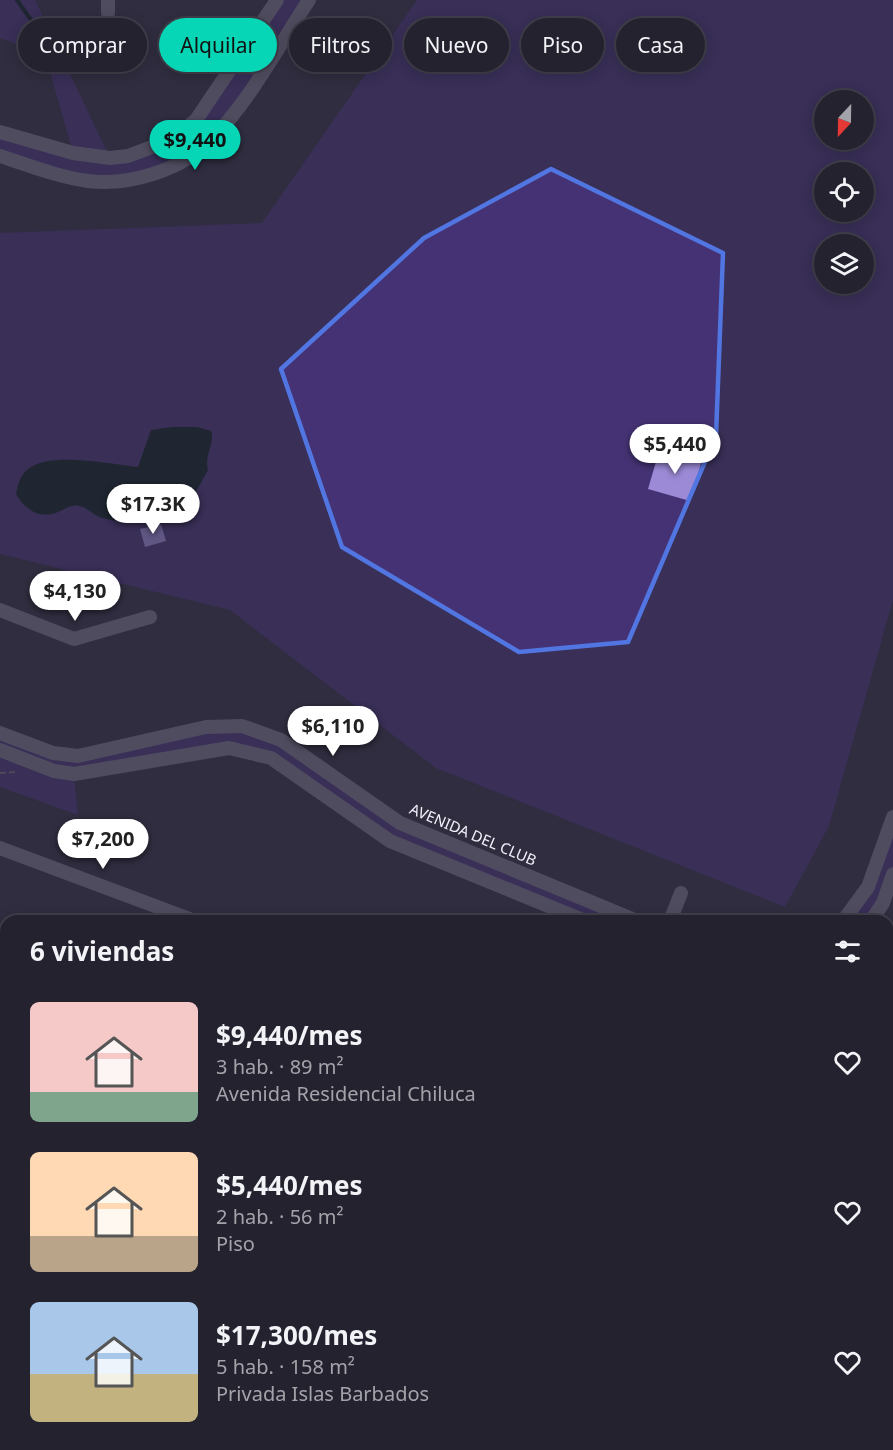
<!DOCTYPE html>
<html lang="es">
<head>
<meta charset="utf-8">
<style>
	body { margin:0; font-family:"Noto Sans",sans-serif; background:#2c2a37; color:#f1f3f6; height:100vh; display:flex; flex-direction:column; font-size:22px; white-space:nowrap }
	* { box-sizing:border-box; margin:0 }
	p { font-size:20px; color:#a3a4aa }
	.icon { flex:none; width:33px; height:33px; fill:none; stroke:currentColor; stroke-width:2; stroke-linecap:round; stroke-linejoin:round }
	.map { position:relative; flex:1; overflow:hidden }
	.drawer { position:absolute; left:0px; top:915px; width:894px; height:536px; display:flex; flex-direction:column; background:#24222f; border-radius:18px 18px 0 0; box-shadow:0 3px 15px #0003,0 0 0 2px #413f4b }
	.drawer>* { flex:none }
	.hud { position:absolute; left:18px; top:18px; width:858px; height:54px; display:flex; gap:12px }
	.needle { width:39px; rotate:202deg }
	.fabs { position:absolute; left:814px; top:90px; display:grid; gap:12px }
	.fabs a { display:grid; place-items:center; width:60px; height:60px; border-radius:50%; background:#24222f; box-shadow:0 3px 15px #0003,0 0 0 2px #413f4b; font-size:30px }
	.price { position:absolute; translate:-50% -51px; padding:0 14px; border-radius:21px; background:#fff; color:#222; font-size:20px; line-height:39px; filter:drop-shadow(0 2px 3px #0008) }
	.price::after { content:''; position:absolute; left:50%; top:36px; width:18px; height:14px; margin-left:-9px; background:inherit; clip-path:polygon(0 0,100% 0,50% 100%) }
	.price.on { background:#06d5b6; color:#111 }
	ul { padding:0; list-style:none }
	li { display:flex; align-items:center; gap:18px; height:150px; padding:0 30px }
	li span { display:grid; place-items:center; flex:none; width:168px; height:120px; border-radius:9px; color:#555 }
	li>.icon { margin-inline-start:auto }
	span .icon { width:72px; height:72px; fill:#fffc; stroke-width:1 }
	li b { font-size:26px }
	h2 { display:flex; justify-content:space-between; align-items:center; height:72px; padding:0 30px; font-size:26px }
	.chip { padding:0 21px; border-radius:27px; background:#24222f; box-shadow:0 3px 15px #0003,0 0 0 2px #413f4b; font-size:21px; line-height:54px }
	.chip.on { background:#06d5b6; color:#111 }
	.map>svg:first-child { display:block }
	.green { fill:#453274; fill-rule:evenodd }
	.water { fill:#0d1d20 }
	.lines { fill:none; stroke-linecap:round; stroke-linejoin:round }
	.stream { stroke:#0d1d20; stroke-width:4 }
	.building { fill:#9c8ad7 }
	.path { stroke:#6f6c7c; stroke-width:2; stroke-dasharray:6 3; stroke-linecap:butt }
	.minor { stroke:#757186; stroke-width:14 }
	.major { stroke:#b8677b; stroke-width:16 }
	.marked { fill:none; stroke:#5276e1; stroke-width:4.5; stroke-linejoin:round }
	.labels { text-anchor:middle; stroke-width:6; stroke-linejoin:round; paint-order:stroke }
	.street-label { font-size:15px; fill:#f2f0fc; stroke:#302d3f }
</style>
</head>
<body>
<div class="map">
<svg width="893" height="1450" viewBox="0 0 893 1450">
	<rect width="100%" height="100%" fill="#302d3f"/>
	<path class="green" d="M0 0H35L110 158 129 156 196 120 277 0H310L240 104 192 155 113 181 0 156V132L73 153 45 54 0 38Z
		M417 0H893V600L829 826 785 907 436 768 230 610 0 554V233L262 223ZM825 100H864V140H825ZM825 172H864V212H825ZM825 244H864V284H825Z
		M206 727 281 740 400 823 636 921H585L390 841 271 758 229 748 74 775 78 815 0 787V733L78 756Z
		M893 817V874L876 921H843L868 887Z"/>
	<path class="water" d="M172 427H197L211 431C215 444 204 455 208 470 201 482 186 514 173 519 158 525 115 523 99 517 92 514 87 507 79 506 70 504 66 509 58 512 40 520 24 509 16 494 18 485 20 475 28 469 49 451 111 464 138 467L151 430Z"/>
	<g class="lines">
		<path class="stream" d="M17 0 41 34"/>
	</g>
	<path class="building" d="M660 448 702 460 690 501 648 489Z
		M161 524 166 541 145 547 140 529Z"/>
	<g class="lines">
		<path class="path" d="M0 773 16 772 17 770"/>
		<path class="minor" d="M108 0V13
			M0 132 73 153 110 158 128 156 173 139 196 120 277 0
			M0 156C28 165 58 177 88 181 130 186 183 170 213 138 251 98 279 46 309 0
			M0 610 74 639 150 617
			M0 733 53 753 78 756 206 727 242 726 281 740 400 823 637 921
			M0 750 54 771 74 774 229 748 271 758 390 841 585 921
			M0 848 195 921
			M670 921 681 893
			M843 921 868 887 893 817
			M871 921 883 903 893 874
			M0 1056H6
			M0 1181H6
			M888 1183 893 1190
			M888 1285 893 1279
			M0 1345 6 1338
			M0 1420 6 1419
			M888 1430 893 1429
			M0 1438 6 1437
			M442 1444 559 1450
			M66 1450 70 1444
			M252 1450 256 1444
			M412 1450 417 1444
			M752 1450 757 1444
			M857 1450 893 1445"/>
		<path class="major" d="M0 1199H6
			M888 1214 893 1212"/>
	</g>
	<path d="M0 0H893V1450H0ZM551 169 723 253 716 436 628 642 519 652 342 547 281 369 424 238Z" fill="#302d3f" fill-opacity=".55" fill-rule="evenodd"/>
	<path class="marked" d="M551 169 723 253 716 436 628 642 519 652 342 547 281 369 424 238Z"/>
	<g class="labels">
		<g class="street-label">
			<text transform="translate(473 835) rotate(23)" y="5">AVENIDA DEL CLUB</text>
		</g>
	</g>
</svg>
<div class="fabs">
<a><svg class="needle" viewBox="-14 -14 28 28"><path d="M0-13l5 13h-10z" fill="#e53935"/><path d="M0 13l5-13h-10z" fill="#a3a4aa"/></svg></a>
<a><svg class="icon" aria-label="locate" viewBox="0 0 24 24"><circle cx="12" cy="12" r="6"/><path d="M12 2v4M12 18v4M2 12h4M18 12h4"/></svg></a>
<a><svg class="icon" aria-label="layers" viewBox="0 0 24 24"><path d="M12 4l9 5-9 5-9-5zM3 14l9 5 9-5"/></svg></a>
</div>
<b class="price on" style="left:195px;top:171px">$9,440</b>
<b class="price" style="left:675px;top:475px">$5,440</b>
<b class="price" style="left:153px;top:535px">$17.3K</b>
<b class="price" style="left:75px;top:622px">$4,130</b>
<b class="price" style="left:333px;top:757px">$6,110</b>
<b class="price" style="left:103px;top:870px">$7,200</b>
<div class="hud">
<a class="chip">Comprar</a>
<a class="chip on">Alquilar</a>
<a class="chip">Filtros</a>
<a class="chip">Nuevo</a>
<a class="chip">Piso</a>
<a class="chip">Casa</a>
</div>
<section class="drawer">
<h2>6 viviendas<svg class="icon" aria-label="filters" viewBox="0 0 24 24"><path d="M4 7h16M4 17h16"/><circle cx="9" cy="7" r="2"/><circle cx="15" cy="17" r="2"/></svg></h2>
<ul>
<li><span style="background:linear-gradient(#f6c9c9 75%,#7fa58c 0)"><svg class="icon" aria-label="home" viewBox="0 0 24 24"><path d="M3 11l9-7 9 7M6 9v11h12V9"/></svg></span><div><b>$9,440/mes</b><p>3 hab. · 89 m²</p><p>Avenida Residencial Chiluca</p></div><svg class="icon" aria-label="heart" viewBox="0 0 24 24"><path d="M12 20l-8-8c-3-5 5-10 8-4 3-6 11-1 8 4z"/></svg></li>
<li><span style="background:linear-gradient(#ffd9b3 70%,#b9a48a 0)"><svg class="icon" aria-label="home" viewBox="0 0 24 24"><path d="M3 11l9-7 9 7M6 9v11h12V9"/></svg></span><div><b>$5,440/mes</b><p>2 hab. · 56 m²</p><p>Piso</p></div><svg class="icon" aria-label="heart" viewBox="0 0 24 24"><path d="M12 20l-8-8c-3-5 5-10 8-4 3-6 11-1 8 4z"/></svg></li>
<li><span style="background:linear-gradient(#a9c7e8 60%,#c2b280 0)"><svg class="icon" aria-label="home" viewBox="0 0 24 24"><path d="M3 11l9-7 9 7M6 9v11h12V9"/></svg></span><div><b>$17,300/mes</b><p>5 hab. · 158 m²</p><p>Privada Islas Barbados</p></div><svg class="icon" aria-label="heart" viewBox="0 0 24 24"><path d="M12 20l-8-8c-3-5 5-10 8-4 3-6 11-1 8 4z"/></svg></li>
</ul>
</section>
</div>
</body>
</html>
